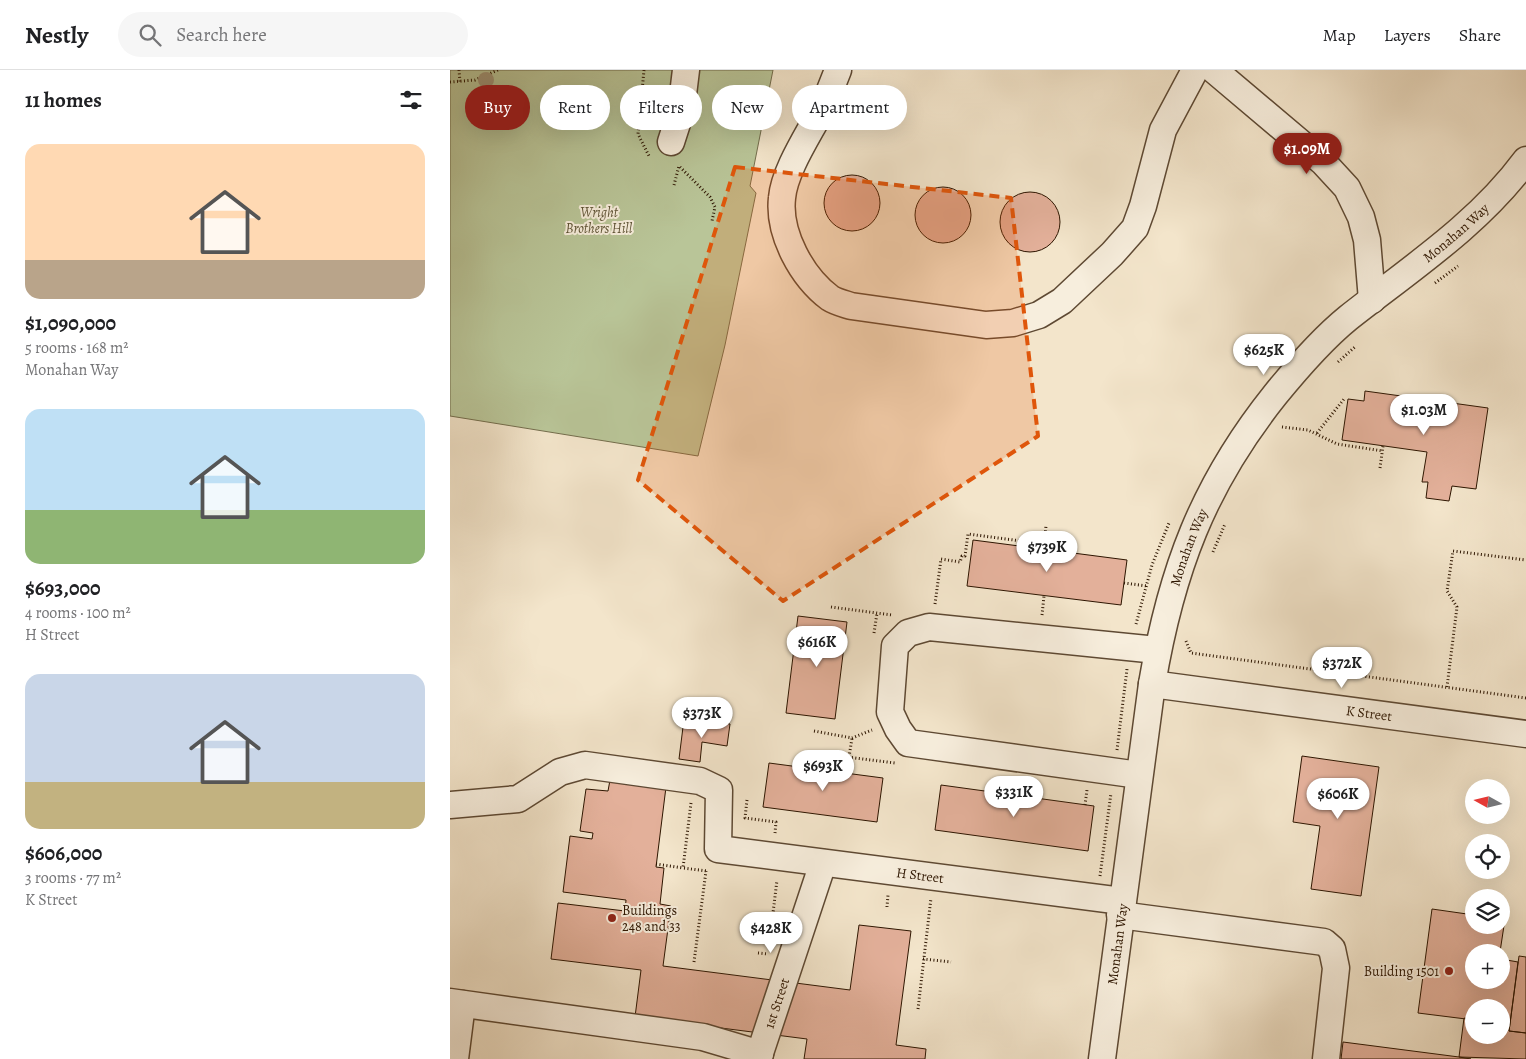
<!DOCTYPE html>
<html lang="en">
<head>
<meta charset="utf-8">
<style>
	body { margin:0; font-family:Alegreya,serif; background:#f6f6f6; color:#202124; height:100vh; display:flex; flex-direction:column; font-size:19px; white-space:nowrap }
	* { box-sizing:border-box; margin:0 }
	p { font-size:16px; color:#757577 }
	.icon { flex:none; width:28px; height:28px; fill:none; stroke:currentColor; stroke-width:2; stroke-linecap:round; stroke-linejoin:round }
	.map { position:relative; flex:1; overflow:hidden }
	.drawer { display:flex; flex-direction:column; background:#fff; width:450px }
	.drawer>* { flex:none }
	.banner { position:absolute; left:15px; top:15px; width:475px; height:45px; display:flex; gap:10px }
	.needle { width:32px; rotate:278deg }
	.tools { position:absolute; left:1015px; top:709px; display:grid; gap:10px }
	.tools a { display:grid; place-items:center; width:45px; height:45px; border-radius:50%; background:#fff; box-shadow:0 5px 20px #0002; font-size:25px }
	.price { position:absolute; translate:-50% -42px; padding:0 11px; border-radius:18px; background:#fff; color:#222; font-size:16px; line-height:32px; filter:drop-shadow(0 1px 2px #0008) }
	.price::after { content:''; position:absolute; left:50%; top:30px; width:15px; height:11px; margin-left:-8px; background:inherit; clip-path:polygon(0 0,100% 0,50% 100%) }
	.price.current { background:#8f2418; color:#fff }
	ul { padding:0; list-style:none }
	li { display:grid; align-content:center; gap:10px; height:265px; padding:0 25px }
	li span { display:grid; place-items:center; height:155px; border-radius:15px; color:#555 }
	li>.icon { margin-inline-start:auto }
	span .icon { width:90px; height:90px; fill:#fffc; stroke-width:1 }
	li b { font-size:21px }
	h2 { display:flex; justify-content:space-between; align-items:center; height:60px; padding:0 25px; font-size:21px }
	.tag { padding:0 18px; border-radius:22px; background:#fff; box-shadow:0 5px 20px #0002; font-size:18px; line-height:45px }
	.tag.current { background:#8f2418; color:#fff }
	header { display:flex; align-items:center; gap:30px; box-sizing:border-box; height:70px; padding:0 25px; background:#fff; border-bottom:1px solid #e0e0e0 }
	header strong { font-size:24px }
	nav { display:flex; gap:28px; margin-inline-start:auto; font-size:18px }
	.search { width:350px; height:45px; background:#f6f6f6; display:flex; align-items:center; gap:12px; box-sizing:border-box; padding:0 18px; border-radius:28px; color:#757577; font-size:19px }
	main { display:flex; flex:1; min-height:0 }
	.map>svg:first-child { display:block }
	.green { fill:#b9c598; stroke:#736d4c }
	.building { fill:#e3b09a; stroke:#2d1500 }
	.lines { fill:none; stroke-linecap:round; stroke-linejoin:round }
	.minor-casing { stroke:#5e4933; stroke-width:29 }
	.path { stroke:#2d1500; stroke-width:3; stroke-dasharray:1 2.5; stroke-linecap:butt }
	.minor { stroke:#f7eedd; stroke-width:26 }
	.tree { fill:#a19578 }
	.marked { fill:#df560b; fill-opacity:0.2; stroke:#df560b; stroke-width:4; stroke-dasharray:10 6; stroke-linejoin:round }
	.poi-dot { fill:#8f2418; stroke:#f7eedd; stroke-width:2 }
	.labels { text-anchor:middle; stroke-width:4; stroke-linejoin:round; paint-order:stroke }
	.park-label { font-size:14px; font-style:italic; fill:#5e5335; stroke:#f7eedd }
	.street-label { font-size:14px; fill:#2d1500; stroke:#f7eedd }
	.poi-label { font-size:14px; fill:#2d1500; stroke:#f7eedd; text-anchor:start }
</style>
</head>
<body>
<header>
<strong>Nestly</strong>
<div class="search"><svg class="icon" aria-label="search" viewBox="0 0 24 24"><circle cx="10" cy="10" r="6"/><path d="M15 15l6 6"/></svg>Search here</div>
<nav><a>Map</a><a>Layers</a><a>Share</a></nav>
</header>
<main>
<section class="drawer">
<h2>11 homes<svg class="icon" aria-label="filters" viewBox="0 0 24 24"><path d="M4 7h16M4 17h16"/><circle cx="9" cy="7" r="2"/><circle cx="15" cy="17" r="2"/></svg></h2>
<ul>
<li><span style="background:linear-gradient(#ffd9b3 75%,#b9a48a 0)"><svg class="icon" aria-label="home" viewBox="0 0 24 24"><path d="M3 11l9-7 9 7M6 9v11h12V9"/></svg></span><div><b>$1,090,000</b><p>5 rooms · 168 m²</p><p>Monahan Way</p></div></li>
<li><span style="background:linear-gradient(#bfe0f5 65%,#8fb573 0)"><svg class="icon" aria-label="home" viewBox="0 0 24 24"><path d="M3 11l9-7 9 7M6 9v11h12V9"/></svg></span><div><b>$693,000</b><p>4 rooms · 100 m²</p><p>H Street</p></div></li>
<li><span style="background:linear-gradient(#c9d6e8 70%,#c2b280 0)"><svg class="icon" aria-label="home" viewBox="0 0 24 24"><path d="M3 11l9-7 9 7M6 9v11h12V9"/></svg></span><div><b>$606,000</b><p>3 rooms · 77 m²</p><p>K Street</p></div></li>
</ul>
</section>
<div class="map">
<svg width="1076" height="989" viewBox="0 0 1076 989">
	<rect width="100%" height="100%" fill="#f3e5cb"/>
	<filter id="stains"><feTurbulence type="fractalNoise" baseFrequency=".004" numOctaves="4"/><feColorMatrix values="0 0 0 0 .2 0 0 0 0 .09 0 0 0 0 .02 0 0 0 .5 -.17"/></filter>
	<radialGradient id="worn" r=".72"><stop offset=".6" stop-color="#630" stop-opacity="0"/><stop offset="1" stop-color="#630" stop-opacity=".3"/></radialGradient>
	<path class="green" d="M0 0H323L300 116 306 123 275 275 248 386 0 346Z"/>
	<path class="building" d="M374 133a28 28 0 1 1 56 0a28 28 0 1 1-56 0Z
		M465 145a28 28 0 1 1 56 0a28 28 0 1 1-56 0Z
		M550 152a30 30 0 1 1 60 0a30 30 0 1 1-60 0Z
		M915 321 1038 338 1026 419 1002 416 999 431 976 428 978 412H972L977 382 892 370 898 329 914 331Z
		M523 470 677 490 671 535 517 516Z
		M348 546 397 552 385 649 336 643Z
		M253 650 280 654 277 676 252 672 250 692 229 689 233 657 252 659Z
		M852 686 929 697 911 826 861 819 870 756 843 752Z
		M319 693 433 708 427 752 313 737Z
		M160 710 216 717 206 797 214 798 210 834 221 836 213 896 400 920 409 855 461 861 446 975 476 979 475 989H354L357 969 185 947 191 900 101 889 108 833 175 841 176 830 113 822 120 766 142 769 143 763 130 761 136 719 158 721Z
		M491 715 644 736 638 781 485 760Z
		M982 839 1024 845V855H1051V849H1055L1050 882H1024V910H1051V889L1068 892 1060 954 1051 953V938H1024V950L968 943Z
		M1069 886 1076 887V963L1059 961Z
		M1014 948 1024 950V965H1051V953L1060 954 1059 961 1076 963V989L1009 987Z
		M893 972 1009 987 1021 989H891Z"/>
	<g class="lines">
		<defs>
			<g id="minor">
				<path d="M764 0 873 92 897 118 911 147 917 170 922 230"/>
				<path d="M375 33 388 0"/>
				<path d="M367 48C355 70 334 103 332 128 328 164 352 207 380 228 386 232 395 234 401 236L536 255 563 253 589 245 612 231 662 184 685 158 693 136 713 60 745 0"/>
				<path d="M221 72 231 41 236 0"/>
				<path id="s1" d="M702 614 1076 664"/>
				<path d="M689 705 458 673 448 659 440 642 445 576 458 563 479 557 707 580"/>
				<path id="s2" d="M0 735 68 729 110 702 135 695 250 711 269 720 268 779 672 831"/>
				<path d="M670 845 874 872 882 879 886 898 876 989"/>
				<path d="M0 932 253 967 310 984"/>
				<path d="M5 989 12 934"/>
				<path id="s3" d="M308 989 373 793"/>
				<path id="s4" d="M652 989 702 614C721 501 753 415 825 325 847 298 871 270 898 248 960 199 1028 155 1076 90"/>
			</g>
		</defs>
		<use href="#minor" class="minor-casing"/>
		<path class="path" d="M9 0 10 12
			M194 0 188 64 199 86
			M0 12 25 10 48 0
			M224 115 229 96 260 127 265 137 262 151
			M985 213 1008 196
			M888 292 906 276
			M832 357 858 360 887 374 933 381
			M867 363 894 329
			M930 398 933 376
			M763 482 775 454
			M674 513 697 516
			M485 534 491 489 510 492 512 486H515L518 464 594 474 596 456
			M381 537 442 545
			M592 545 594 526
			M686 554 702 495 719 453
			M424 563 427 543
			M736 571 741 583 1076 628
			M997 617 1007 537 997 521 1003 481 1076 490
			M364 661 402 668 422 660
			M667 680 677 599
			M381 685 445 693
			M399 687 402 668
			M568 725 570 711
			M297 730 295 748 326 752 325 763
			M241 733 233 798 257 801
			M635 735 637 720
			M206 794 233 798
			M650 806 661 723
			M437 837 438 825
			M319 876 327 810
			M308 883 318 884
			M473 889 501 892
			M244 892 256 801
			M468 939 481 828"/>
		<use href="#minor" class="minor"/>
	</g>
	<circle class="tree" cx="36" cy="10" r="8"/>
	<path class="marked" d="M285 97 561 128 588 366 333 531 188 410Z"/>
	<g class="poi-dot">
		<circle cx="162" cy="848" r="5"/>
		<circle cx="999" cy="901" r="5"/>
	</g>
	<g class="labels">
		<g class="park-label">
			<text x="149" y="147">Wright<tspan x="149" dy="16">Brothers Hill</tspan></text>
		</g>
		<g class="street-label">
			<text dy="5" stroke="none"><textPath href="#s4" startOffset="940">Monahan Way</textPath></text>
			<text dy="5" stroke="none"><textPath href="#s4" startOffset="520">Monahan Way</textPath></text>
			<text dy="5" stroke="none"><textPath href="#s1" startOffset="219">K Street</textPath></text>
			<text dy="5" stroke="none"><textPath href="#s2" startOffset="544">H Street</textPath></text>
			<text dy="5" stroke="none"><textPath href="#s4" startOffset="116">Monahan Way</textPath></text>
			<text dy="5" stroke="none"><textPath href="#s3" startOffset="59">1st Street</textPath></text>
		</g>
		<g class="poi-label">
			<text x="172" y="845">Buildings<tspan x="172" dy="16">248 and 33</tspan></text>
			<text x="989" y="906" text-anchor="end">Building 1501</text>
		</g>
	</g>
	<rect width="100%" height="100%" filter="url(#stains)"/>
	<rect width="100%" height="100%" fill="url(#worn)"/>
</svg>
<div class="tools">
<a><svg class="needle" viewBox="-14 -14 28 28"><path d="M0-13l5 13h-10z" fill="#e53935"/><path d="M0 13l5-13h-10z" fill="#757577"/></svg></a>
<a><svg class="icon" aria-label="locate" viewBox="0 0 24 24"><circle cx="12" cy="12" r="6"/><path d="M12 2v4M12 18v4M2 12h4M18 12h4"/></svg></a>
<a><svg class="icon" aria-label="layers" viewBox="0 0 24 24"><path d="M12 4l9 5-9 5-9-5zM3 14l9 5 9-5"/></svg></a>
<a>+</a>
<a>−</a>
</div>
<b class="price current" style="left:857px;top:105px">$1.09M</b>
<b class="price" style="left:814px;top:306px">$625K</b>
<b class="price" style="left:974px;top:366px">$1.03M</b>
<b class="price" style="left:597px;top:503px">$739K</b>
<b class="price" style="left:367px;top:598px">$616K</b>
<b class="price" style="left:892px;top:619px">$372K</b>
<b class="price" style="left:252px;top:669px">$373K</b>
<b class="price" style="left:373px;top:722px">$693K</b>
<b class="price" style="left:564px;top:748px">$331K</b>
<b class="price" style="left:888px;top:750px">$606K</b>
<b class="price" style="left:321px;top:884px">$428K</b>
<div class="banner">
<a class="tag current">Buy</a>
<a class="tag">Rent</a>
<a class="tag">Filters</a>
<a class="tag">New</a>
<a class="tag">Apartment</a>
</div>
</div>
</main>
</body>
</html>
